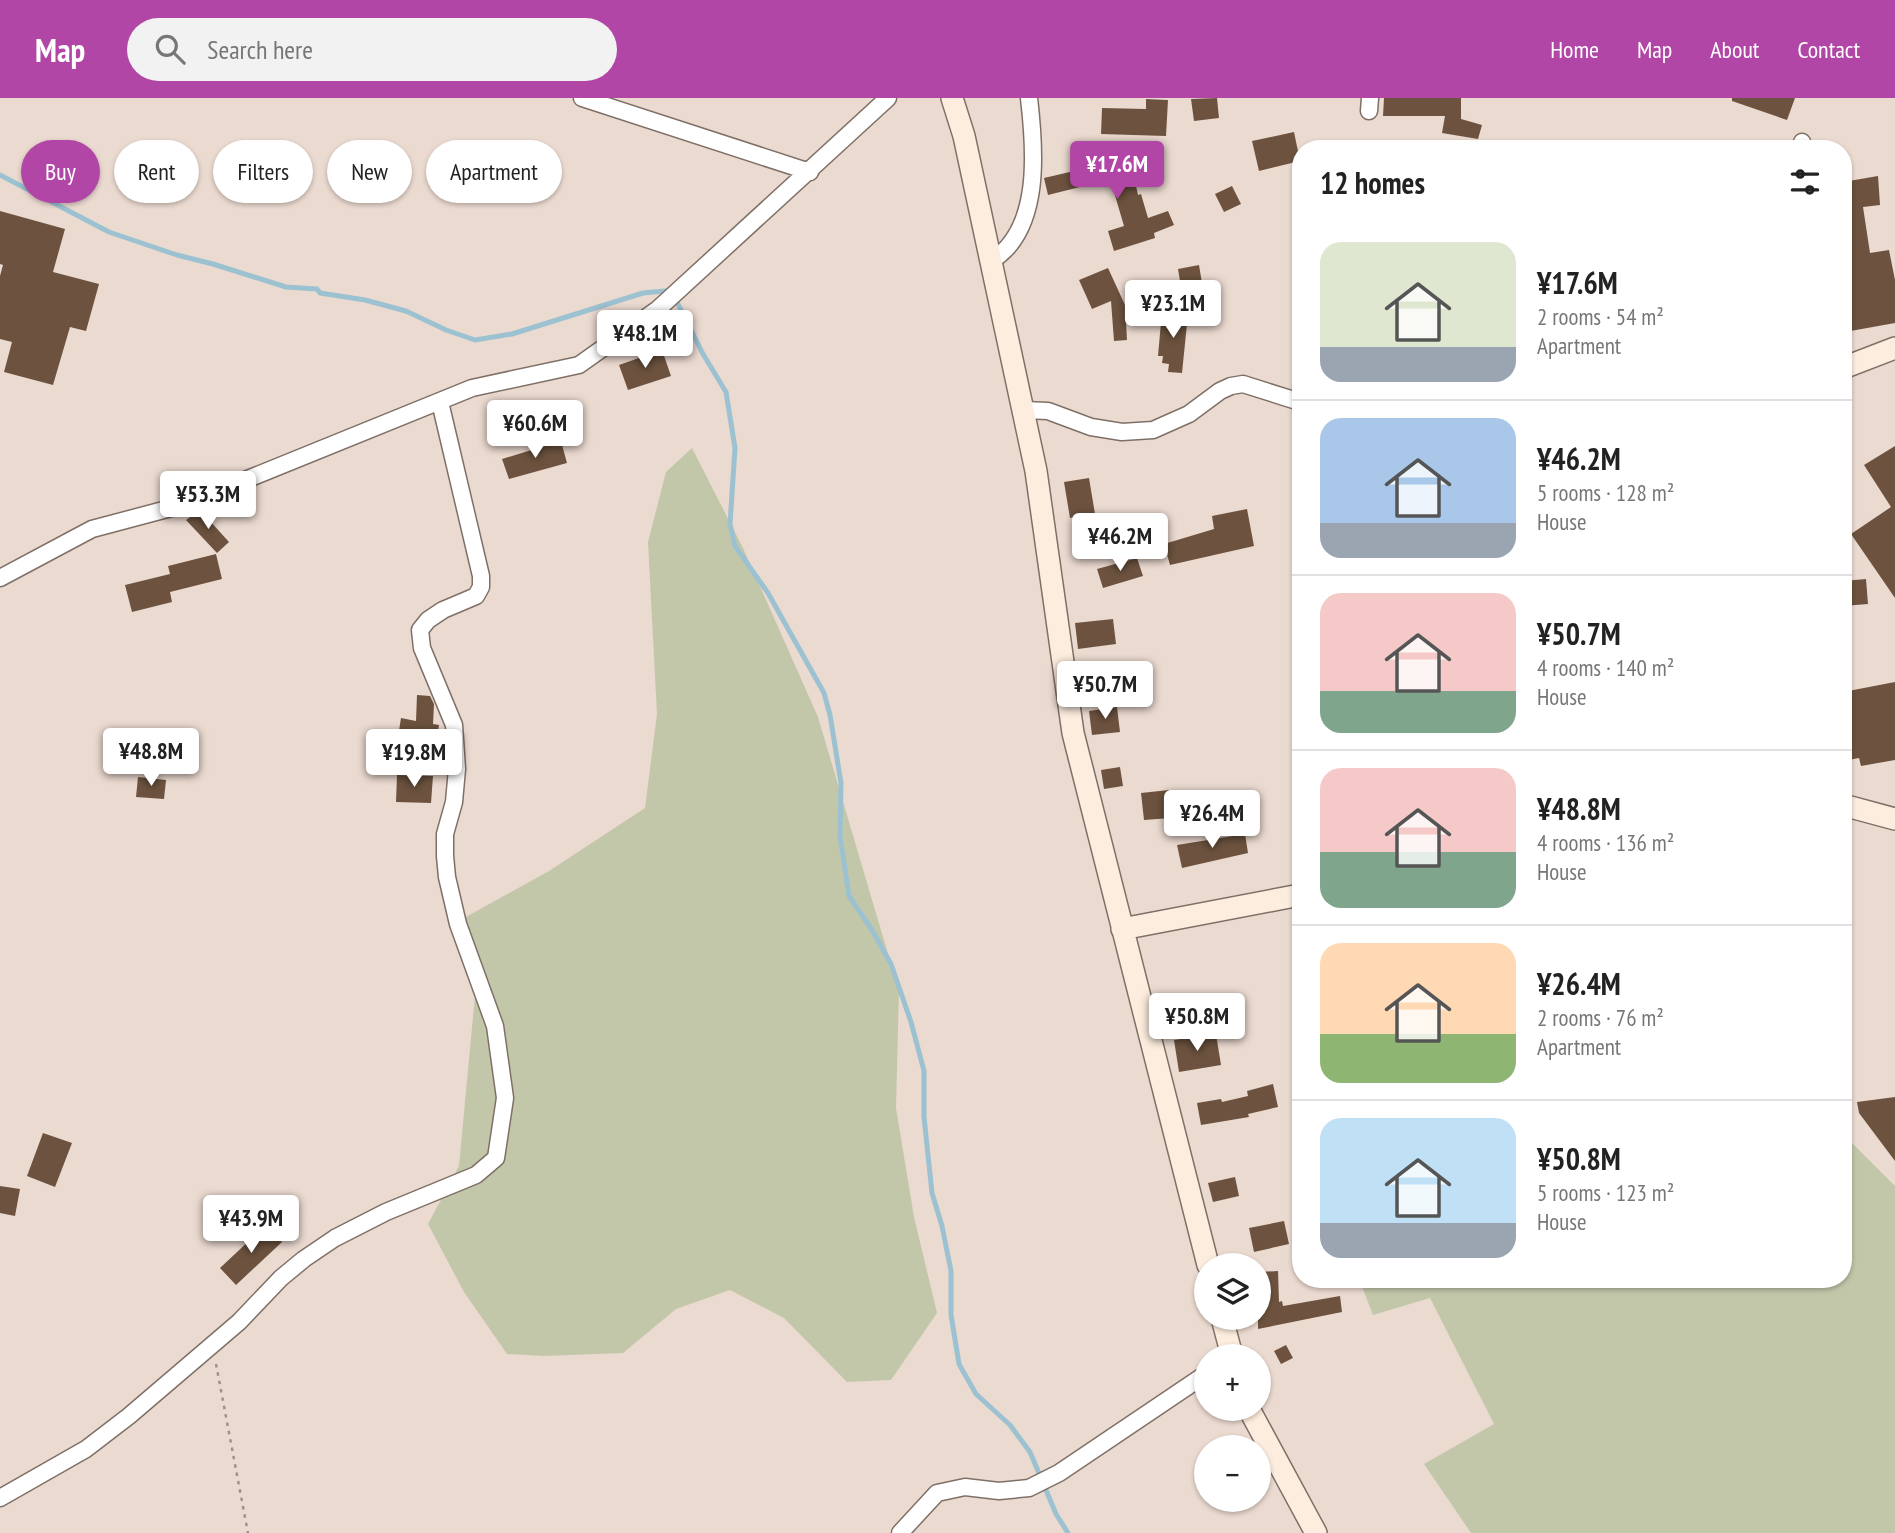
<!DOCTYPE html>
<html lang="en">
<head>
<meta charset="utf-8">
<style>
	body { margin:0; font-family:"PT Sans Narrow",sans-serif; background:#f2f2f2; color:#222; height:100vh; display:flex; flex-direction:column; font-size:26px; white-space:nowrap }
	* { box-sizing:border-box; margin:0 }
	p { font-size:23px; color:#767676 }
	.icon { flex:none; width:38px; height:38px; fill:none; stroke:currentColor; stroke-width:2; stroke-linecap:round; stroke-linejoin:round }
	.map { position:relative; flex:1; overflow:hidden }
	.sheet { position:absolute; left:1292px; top:42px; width:560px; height:1148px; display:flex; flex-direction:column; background:#fff; border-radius:28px; box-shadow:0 2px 5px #0004 }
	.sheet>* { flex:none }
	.guide { position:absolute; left:21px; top:42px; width:665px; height:63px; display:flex; gap:14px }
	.tools { position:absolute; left:1194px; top:1155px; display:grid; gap:14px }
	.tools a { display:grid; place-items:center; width:77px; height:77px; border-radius:50%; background:#fff; box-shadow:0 2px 5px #0004; font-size:35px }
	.price { position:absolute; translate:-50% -60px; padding:0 16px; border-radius:7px; background:#fff; color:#222; font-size:23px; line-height:46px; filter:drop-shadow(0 2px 4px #0008) }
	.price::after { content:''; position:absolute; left:50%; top:42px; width:21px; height:16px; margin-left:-10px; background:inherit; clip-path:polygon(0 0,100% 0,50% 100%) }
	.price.on { background:#b246a6; color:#fff }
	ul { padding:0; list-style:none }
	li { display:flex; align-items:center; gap:21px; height:175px; padding:0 28px }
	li+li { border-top:2px solid #e0e0e0 }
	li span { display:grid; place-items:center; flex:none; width:196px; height:140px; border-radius:21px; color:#555 }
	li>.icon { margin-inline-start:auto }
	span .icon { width:84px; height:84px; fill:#fffc; stroke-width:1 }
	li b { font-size:30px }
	h2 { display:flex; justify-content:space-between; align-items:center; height:84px; padding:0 28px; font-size:30px }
	.tag { padding:0 24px; border-radius:32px; background:#fff; box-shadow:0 2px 5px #0004; font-size:24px; line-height:63px }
	.tag.on { background:#b246a6; color:#fff }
	header { display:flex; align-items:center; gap:42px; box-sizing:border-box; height:98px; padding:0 35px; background:#b246a6; color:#fff }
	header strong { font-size:33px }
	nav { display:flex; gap:38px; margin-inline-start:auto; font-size:24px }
	.search { width:490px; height:63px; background:#f2f2f2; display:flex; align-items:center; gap:18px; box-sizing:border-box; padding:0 24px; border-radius:38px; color:#767676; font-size:26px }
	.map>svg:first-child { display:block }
	.green { fill:#c2c7aa }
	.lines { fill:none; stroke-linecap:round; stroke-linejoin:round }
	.stream { stroke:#9cc2d1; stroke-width:5 }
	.building { fill:#6d533f }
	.street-casing { stroke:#7f7067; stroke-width:19 }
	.secondary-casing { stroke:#7f7067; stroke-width:24 }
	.path { stroke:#9e928a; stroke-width:2.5; stroke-dasharray:3.5 5; stroke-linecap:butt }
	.street { stroke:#fff; stroke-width:16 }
	.secondary { stroke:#fdedde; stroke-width:21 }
</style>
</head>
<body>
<header>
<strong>Map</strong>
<div class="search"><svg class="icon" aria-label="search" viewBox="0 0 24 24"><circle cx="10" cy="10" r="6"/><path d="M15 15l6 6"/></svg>Search here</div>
<nav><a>Home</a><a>Map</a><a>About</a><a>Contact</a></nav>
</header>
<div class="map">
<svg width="1895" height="1435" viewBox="0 0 1895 1435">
	<rect width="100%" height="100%" fill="#ebdad0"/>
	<path class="green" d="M692 350 743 450 818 619 899 893 896 1010 914 1119 937 1215 891 1282 847 1284 784 1220 730 1192 676 1211 623 1255 544 1258 507 1256 464 1194 428 1126 459 1068 476 887 464 820 549 773 645 710 657 616 648 444 666 374Z
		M1843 1036 1895 1088V1435H1471L1424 1366 1494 1326 1430 1200 1373 1217 1359 1181H1843Z"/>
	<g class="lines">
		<path class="stream" d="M0 77 109 134 177 157 213 166 286 189 317 191 320 195 365 202 406 213 446 232 475 242 512 236 643 195 665 193 677 204 703 256 726 294 735 350 730 426 735 448 768 495 824 595 830 617 841 685 840 738 849 798 872 832 891 866 911 924 924 973V1019L932 1095 942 1128 951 1173V1217L959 1266 976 1296 1010 1327 1030 1354 1056 1416 1068 1435"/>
	</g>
	<path class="building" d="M1217 0 1219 20 1194 23 1191 1Z
		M1384 0H1461V21L1482 27 1478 41 1442 35 1445 18H1383Z
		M1732 0H1795L1787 22 1732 3Z
		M1146 1 1168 2 1166 38 1101 36 1102 10 1146 11Z
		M1294 34 1300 63 1259 73 1252 43Z
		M1130 60 1138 97 1141 96 1148 120 1168 113 1174 127 1154 135 1155 140 1114 153 1108 133 1124 128 1111 84 1116 80 1048 97 1044 80Z
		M1878 78 1880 107 1863 109 1870 155 1889 152 1895 182V225L1845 234 1843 221V180L1850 178 1845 150H1843V84Z
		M1232 88 1241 106 1224 114 1215 96Z
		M0 113 65 131 53 174 99 186 86 233 70 229 53 287 4 274 12 244 0 241V178L3 167 0 166Z
		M1199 167 1204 197 1183 201 1178 171Z
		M1108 170 1125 207 1127 242 1114 243 1111 203 1092 211 1079 182Z
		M1162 213 1188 216 1182 275 1168 274 1169 266 1162 265 1163 258H1158Z
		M662 252 671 278 628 292 619 267Z
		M561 343 567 365 509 381 502 361Z
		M1895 348V500L1851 436 1891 409 1864 367Z
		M1089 380 1095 416 1070 420 1064 384Z
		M1247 411 1254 448 1170 467 1164 446 1214 431 1212 418Z
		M200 412 229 444 217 455 186 422Z
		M216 456 222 481 170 494 172 504 132 514 125 487 170 476 168 468Z
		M1137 460 1143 478 1103 490 1097 471Z
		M1866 481 1868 506 1843 508V483Z
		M1113 521 1116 546 1078 551 1075 525Z
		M1895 584V662L1861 668 1859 660 1843 663V594Z
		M417 597 430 598 434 606 433 626 439 627 434 658 396 652 401 620 416 623Z
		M1117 609 1120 634 1092 637 1089 613Z
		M1120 669 1123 688 1104 691 1101 672Z
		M397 677 433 678 431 705 396 704Z
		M138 679 166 682 164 701 136 699Z
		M1169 692 1171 720 1144 722 1141 695Z
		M1245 736 1248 755 1182 770 1177 747Z
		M1216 936 1221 967 1179 974 1174 942Z
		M1273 986 1278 1009 1248 1016 1249 1019 1201 1027 1197 1005 1221 1001 1222 1004 1248 998 1247 993Z
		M1895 999V1063L1859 1015 1857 1004Z
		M43 1035 72 1045 55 1089 27 1078Z
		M1235 1079 1239 1098 1213 1104 1208 1085Z
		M0 1088 20 1091 15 1118 0 1115Z
		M1284 1123 1289 1146 1254 1154 1249 1130Z
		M266 1127 282 1144 236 1187 220 1170Z
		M1278 1173 1279 1204 1282 1203 1283 1208 1340 1198 1342 1214 1258 1231V1174Z
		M1286 1247 1293 1260 1281 1266 1274 1253Z"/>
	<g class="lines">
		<defs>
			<path id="street" d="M582 0 810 74
				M1369 13 1370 0
				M1800 51 1802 44
				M991 163C1042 132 1035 51 1029 0
				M1024 312 1048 313 1091 329 1122 334 1153 332 1189 316 1220 293 1231 288 1243 286 1300 304
				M0 480 92 431 186 406 472 290 579 267 658 211 888 0
				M0 1400 86 1351 129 1318 239 1224 281 1180 304 1161 335 1140 386 1114 476 1077 496 1060 505 1000 495 928 458 826 447 779 445 758V736L454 704 457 671 454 627 422 550 420 532 428 522 443 512 476 498 481 489V478L440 304
				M900 1435 937 1395 965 1389 999 1393 1029 1390 1059 1375 1206 1276"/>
			<path id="secondary" d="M952 0 964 38 1036 373 1073 635 1208 1167
				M1843 270 1895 250
				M1843 707 1895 721
				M1122 831 1300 797
				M1222 1220 1232 1258
				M1249 1311 1316 1435"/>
		</defs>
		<use href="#street" class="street-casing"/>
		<use href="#secondary" class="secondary-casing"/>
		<path class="path" d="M216 1266 248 1435"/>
		<use href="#street" class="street"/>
		<use href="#secondary" class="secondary"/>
	</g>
</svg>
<div class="tools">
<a><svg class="icon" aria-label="layers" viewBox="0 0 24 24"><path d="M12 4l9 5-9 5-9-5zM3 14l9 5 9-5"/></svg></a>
<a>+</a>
<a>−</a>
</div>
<b class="price on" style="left:1117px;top:103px">¥17.6M</b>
<b class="price" style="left:1173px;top:242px">¥23.1M</b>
<b class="price" style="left:645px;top:272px">¥48.1M</b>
<b class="price" style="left:535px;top:362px">¥60.6M</b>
<b class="price" style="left:208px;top:433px">¥53.3M</b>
<b class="price" style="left:1120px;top:475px">¥46.2M</b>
<b class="price" style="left:1105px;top:623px">¥50.7M</b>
<b class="price" style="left:151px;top:690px">¥48.8M</b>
<b class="price" style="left:414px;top:691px">¥19.8M</b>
<b class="price" style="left:1212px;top:752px">¥26.4M</b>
<b class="price" style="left:1197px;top:955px">¥50.8M</b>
<b class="price" style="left:251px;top:1157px">¥43.9M</b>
<div class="guide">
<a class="tag on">Buy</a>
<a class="tag">Rent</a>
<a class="tag">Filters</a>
<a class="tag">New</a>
<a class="tag">Apartment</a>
</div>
<section class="sheet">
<h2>12 homes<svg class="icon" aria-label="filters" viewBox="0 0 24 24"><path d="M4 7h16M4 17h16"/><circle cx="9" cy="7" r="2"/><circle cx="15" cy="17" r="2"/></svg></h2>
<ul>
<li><span style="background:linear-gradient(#dfe7d0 75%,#9aa5b1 0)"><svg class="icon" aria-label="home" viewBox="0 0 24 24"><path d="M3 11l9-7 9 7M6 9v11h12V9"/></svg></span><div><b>¥17.6M</b><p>2 rooms · 54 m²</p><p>Apartment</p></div></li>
<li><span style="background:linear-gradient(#a9c7e8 75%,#9aa5b1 0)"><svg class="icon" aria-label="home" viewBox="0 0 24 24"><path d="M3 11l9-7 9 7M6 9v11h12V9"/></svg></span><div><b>¥46.2M</b><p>5 rooms · 128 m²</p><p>House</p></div></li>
<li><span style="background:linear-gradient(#f6c9c9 70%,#7fa58c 0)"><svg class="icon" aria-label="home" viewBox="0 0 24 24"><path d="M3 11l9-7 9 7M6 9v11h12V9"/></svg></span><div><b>¥50.7M</b><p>4 rooms · 140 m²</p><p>House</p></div></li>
<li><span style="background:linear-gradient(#f6c9c9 60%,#7fa58c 0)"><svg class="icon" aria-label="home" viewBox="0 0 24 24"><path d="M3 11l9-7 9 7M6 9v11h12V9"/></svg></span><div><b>¥48.8M</b><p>4 rooms · 136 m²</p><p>House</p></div></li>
<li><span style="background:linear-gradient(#ffd9b3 65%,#8fb573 0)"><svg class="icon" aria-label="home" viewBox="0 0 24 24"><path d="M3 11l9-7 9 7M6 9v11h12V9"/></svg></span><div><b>¥26.4M</b><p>2 rooms · 76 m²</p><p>Apartment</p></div></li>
<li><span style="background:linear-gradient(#bfe0f5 75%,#9aa5b1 0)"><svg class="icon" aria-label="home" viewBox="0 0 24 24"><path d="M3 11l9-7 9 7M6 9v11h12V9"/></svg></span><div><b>¥50.8M</b><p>5 rooms · 123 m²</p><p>House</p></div></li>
</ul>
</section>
</div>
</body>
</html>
